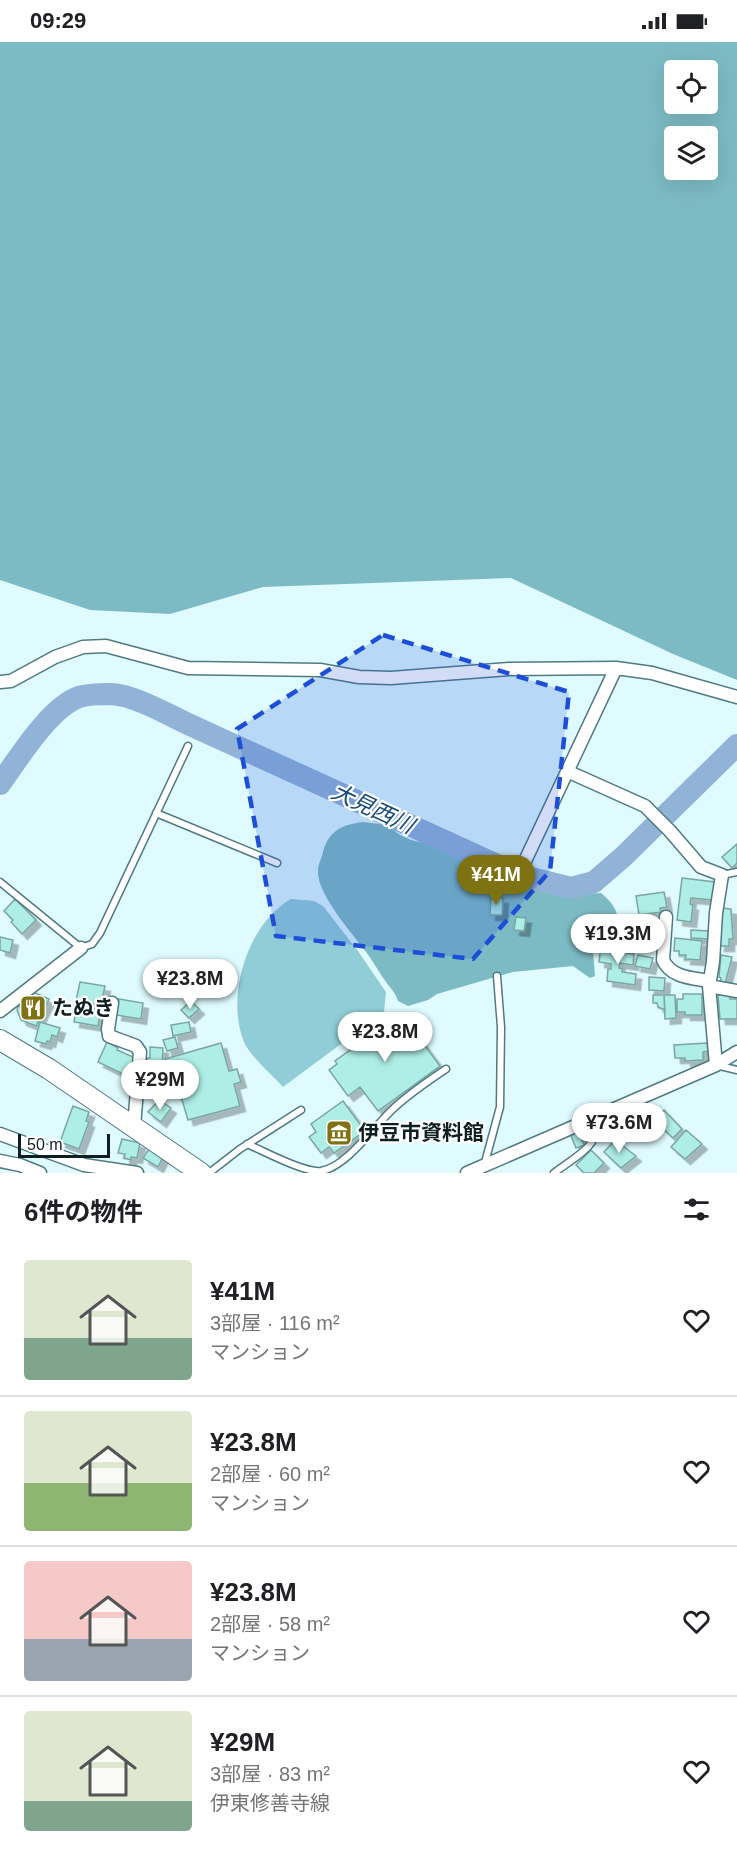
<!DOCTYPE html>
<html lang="ja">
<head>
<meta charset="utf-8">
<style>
	body { margin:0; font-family:Helvetica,"Noto Sans JP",sans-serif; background:#f2f2f2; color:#202124; height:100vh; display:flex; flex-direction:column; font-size:22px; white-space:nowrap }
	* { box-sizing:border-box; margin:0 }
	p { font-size:20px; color:#757577 }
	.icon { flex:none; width:33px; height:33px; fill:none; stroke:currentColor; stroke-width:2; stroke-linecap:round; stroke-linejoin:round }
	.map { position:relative; height:1131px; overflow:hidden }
	.sheet { display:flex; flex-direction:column; background:#fff; flex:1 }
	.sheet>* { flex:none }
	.tools { position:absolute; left:664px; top:18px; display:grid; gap:12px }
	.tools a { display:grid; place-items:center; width:54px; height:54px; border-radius:6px; background:#fff; box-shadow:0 6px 24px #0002; font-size:30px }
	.scale { position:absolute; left:18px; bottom:15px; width:92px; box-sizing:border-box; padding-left:6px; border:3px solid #0d1f21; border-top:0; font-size:16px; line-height:21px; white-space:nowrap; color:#0d1f21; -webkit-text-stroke:4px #fff; paint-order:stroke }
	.price { position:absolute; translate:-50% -51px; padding:0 14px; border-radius:21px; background:#fff; color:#222; font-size:20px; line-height:39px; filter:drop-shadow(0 2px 3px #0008) }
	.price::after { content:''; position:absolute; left:50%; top:36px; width:18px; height:14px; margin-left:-9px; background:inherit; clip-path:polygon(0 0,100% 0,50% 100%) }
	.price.on { background:#7e7213; color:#fff }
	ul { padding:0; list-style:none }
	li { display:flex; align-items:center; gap:18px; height:150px; padding:0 24px }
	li+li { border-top:2px solid #e0e0e0 }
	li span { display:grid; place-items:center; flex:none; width:168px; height:120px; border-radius:6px; color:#555 }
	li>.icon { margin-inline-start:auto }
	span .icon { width:72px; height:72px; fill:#fffc; stroke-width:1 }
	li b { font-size:26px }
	h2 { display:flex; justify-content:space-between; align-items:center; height:72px; padding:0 24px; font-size:26px }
	.status { display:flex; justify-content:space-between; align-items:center; height:42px; padding:0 30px; background:#fff; direction:ltr }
	.status svg { height:16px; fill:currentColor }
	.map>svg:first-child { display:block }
	.green { fill:#91cdd6 }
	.forest { fill:#7dbbc4; fill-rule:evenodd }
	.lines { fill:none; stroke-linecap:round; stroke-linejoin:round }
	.river { stroke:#91b3d8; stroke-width:22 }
	.building { fill:#aeeee6; stroke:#7aa6a0; stroke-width:1.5; filter:url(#shadow) }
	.lane-casing { stroke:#4f7a81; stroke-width:9 }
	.street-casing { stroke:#4f7a81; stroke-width:15 }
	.primary-casing { stroke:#4f7a81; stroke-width:22 }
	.lane { stroke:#fff; stroke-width:6 }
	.street { stroke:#fff; stroke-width:12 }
	.primary { stroke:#fff; stroke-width:20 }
	.marked { fill:#1d4ed8; fill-opacity:0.2; stroke:#1d4ed8; stroke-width:4.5; stroke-dasharray:12 8; stroke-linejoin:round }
	.labels { text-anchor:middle; stroke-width:4.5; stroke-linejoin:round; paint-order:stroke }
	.poi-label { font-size:21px; font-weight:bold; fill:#0d1f21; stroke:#fff; text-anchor:start }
	.water-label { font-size:22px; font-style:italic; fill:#164977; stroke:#fff }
</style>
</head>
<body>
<div class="status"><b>09:29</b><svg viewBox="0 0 49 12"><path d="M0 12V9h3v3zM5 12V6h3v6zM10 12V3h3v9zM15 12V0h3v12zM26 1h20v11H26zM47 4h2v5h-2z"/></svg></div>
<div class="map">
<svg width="737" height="1131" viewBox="0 0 737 1131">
	<defs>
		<filter id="shadow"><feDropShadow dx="5.5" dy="5.5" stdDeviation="0" flood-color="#0004"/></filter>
	</defs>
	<rect width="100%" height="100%" fill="#dffbff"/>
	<path class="green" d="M291 857 314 859 323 864 358 909 386 950 384 970 283 1045C272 1033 250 1014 244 1000 225 954 248 881 291 857Z"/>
	<path class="forest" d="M0 0H737V638L673 612 511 536 263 545 170 572 90 568 0 538ZM675 28H708V62H675ZM675 94H708V128H675Z
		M363 780 387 783 400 793 411 798 437 804 448 812 476 819 488 829 513 843 562 853 601 851C616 863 623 877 614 896L597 904 593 909 595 934 590 936 573 924 513 930 437 952 428 958 408 964 398 959C395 950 391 947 386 940 378 929 372 917 363 906 350 889 316 850 318 828 318 822 322 816 323 810 329 788 342 783 363 780Z"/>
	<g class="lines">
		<path class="river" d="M0 742C18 717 50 665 79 655 88 652 102 652 111 652 134 653 167 672 188 682L519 833 571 846 594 840 624 814 737 703"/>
	</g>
	<path class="building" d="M737 802V821L732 826 722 815Z
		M682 836 715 840 713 858 691 856 690 862 693 863 691 880 677 878Z
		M664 850 667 865 660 866 661 870 639 873 636 854Z
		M491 856H503L502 873H490Z
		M15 857 36 878 22 892 11 880 13 878 4 869Z
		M720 866 731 867 733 897H729V904H719Z
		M516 875 526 876 524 889 514 888Z
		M691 888 710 889 709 897 691 896Z
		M0 895 13 898 10 911 0 908Z
		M675 896 702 899 700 918 685 917 686 913H679V909H674Z
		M601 904 620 907 619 910 634 912 633 923 620 921 619 926 623 927 622 930 636 932 635 943 607 939 608 927H611V922L599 920Z
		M638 913 653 916 650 927 635 924Z
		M721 913 732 915 725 942 720 941 721 936 719 935Z
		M649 935 665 936 664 949 649 948Z
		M80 940 105 944 101 963 76 959Z
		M31 949 49 957 36 984 21 978 17 968 18 964 23 966Z
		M683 952H702V973H685V970H677V957H683Z
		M653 953H664L665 968 658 965 657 961H653Z
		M664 953H675L676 976 665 977Z
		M718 953H730V957H737V977H720Z
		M119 957 143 961 141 977 116 973Z
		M191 959 199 967 189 976 181 968Z
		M77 963 101 967 98 984 74 980Z
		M401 971 440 1024 378 1069 360 1045 348 1054 329 1028 337 1022 335 1019Z
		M40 980 60 986 57 995 52 993 50 1000 47 999 46 1002 35 999Z
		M189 980 191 990 173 994 171 983Z
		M175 995 178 1006 167 1009 163 998Z
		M107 1000 118 1006 117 1008 133 1015V1022L127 1034 98 1020Z
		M221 1001 229 1029 237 1027 241 1040 234 1042 240 1064 188 1078 180 1051 175 1052 165 1017Z
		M707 1001 708 1009 703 1010V1018L685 1019V1016H675L674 1003Z
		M150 1005 163 1006 162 1025 166 1026V1038L146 1037 147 1016H150Z
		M159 1058 171 1066 161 1080 148 1070Z
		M343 1059 365 1089 334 1111 329 1105 321 1111 309 1095 316 1090 311 1082Z
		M73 1064 89 1070 86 1079 89 1080 79 1107 60 1100Z
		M664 1068 682 1087 673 1096 654 1078Z
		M578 1088 584 1103 576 1106 570 1091Z
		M686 1088 702 1102 685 1117 671 1105Z
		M122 1097 140 1101 137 1116 131 1115V1118L124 1116 125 1112 118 1111Z
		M615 1098 636 1114 621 1126 604 1110Z
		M149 1107 163 1115 158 1125 143 1116Z
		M591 1108 604 1121 594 1131H584L576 1123Z"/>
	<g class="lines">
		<defs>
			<path id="lane" d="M156 771 277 821
				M722 833 737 830
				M0 840 81 906 92 902 100 891 188 704
				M716 1023 737 1028
				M247 1102C264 1109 304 1131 321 1129 347 1125 375 1083 394 1066 410 1051 428 1039 446 1027
				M484 1124 500 1065 501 985 497 934
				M209 1131 240 1107 301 1068
				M554 1131C564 1123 588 1109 593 1098 596 1091 592 1084 590 1078"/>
			<path id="street" d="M0 640 11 639 55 615 83 605 106 604 188 626 320 628 359 635 391 636 509 627 616 626 652 631 737 655
				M569 730 645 764 670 789 701 825 722 833 716 871 713 920 709 944 716 1023
				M525 819 616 626
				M666 875 663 918C671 936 693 936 710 939
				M709 944 737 949
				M112 961 108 987 109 994 136 1004 140 1010 134 1085
				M0 969 81 906
				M0 1092 84 1123 137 1131
				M0 1119 20 1123 40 1131
				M467 1131 716 1023 737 1010"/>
			<path id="primary" d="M0 998 49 1027 201 1131"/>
		</defs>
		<use href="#lane" class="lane-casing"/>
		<use href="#street" class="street-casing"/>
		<use href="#primary" class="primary-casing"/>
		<use href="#lane" class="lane"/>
		<use href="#street" class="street"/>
		<use href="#primary" class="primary"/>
	</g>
	<path class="marked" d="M383 593 569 650 550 829 473 917 276 894 237 687Z"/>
	<defs>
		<symbol id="restaurant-square" viewBox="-11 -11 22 22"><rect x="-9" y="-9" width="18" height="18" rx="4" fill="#7e7213" stroke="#fff"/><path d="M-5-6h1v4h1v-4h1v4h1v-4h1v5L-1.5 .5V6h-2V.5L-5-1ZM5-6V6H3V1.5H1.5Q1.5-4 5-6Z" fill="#fff"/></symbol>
		<symbol id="museum-square" viewBox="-11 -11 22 22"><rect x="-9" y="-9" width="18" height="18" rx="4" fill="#7e7213" stroke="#fff"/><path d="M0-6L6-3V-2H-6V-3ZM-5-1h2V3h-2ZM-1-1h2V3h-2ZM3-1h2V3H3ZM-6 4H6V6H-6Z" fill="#fff"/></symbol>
	</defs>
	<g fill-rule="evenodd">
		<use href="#restaurant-square" x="18" y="951" width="30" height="30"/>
		<use href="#museum-square" x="324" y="1076" width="30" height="30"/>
	</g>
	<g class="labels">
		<g class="poi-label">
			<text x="52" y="973">たぬき</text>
			<text x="358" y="1098">伊豆市資料館</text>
		</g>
		<g class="water-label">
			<text transform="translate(373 766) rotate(25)" y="8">大見西川</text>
		</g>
	</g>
</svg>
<div class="tools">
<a><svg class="icon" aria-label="locate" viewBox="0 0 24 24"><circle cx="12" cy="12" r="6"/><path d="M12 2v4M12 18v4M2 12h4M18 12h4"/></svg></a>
<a><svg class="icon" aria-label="layers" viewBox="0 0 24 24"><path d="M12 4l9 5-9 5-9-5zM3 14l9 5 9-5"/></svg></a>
</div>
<div class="scale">50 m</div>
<b class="price on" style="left:496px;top:864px">¥41M</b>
<b class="price" style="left:618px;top:923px">¥19.3M</b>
<b class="price" style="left:190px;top:968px">¥23.8M</b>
<b class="price" style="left:385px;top:1021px">¥23.8M</b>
<b class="price" style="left:160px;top:1069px">¥29M</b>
<b class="price" style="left:619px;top:1112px">¥73.6M</b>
</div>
<section class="sheet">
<h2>6件の物件<svg class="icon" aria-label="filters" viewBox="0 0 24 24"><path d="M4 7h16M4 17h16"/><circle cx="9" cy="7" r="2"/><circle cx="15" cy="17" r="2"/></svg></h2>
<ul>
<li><span style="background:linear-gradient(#dfe7d0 65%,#7fa58c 0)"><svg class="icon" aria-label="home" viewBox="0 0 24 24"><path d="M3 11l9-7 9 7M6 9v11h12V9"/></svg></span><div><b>¥41M</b><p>3部屋 · 116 m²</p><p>マンション</p></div><svg class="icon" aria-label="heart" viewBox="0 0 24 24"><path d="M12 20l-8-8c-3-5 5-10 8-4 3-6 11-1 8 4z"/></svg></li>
<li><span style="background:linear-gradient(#dfe7d0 60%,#8fb573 0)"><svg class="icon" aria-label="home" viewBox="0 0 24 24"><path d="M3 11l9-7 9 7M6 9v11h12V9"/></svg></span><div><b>¥23.8M</b><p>2部屋 · 60 m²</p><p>マンション</p></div><svg class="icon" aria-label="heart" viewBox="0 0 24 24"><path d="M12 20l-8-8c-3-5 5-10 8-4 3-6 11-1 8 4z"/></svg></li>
<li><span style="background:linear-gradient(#f6c9c9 65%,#9aa5b1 0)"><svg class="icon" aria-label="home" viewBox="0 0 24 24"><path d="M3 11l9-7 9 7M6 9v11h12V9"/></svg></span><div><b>¥23.8M</b><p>2部屋 · 58 m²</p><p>マンション</p></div><svg class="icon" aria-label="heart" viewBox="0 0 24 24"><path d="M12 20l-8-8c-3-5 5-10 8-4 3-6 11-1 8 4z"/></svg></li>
<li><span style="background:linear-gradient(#dfe7d0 75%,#7fa58c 0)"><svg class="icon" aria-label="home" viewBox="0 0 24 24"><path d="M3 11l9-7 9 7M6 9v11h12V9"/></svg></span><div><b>¥29M</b><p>3部屋 · 83 m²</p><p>伊東修善寺線</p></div><svg class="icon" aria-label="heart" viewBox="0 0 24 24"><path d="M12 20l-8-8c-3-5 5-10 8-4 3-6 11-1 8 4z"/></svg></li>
</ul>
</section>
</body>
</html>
